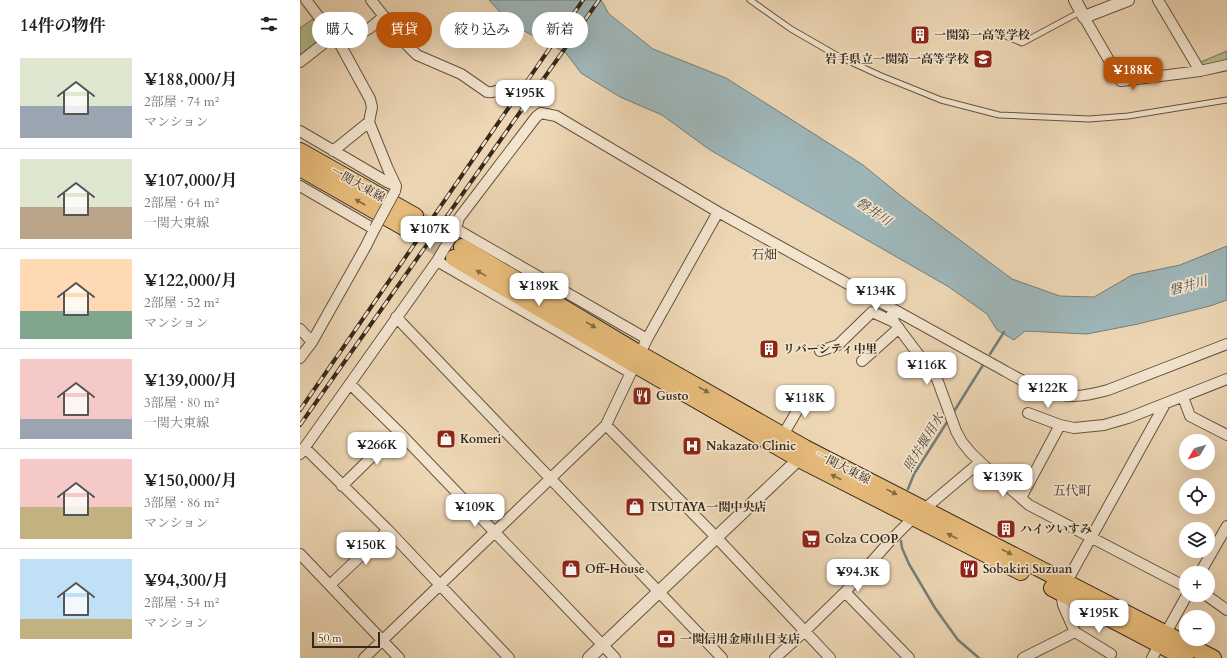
<!DOCTYPE html>
<html lang="ja">
<head>
<meta charset="utf-8">
<style>
	body { margin:0; font-family:Cardo,"Noto Serif JP",serif; background:#f6f6f6; color:#202124; height:100vh; display:flex; flex-direction:column; font-size:15px; white-space:nowrap }
	* { box-sizing:border-box; margin:0 }
	p { font-size:13px; color:#757577 }
	.icon { flex:none; width:22px; height:22px; fill:none; stroke:currentColor; stroke-width:2; stroke-linecap:round; stroke-linejoin:round }
	.map { position:relative; flex:1; overflow:hidden }
	.drawer { display:flex; flex-direction:column; background:#fff; width:300px }
	.drawer>* { flex:none }
	.guide { position:absolute; left:12px; top:12px; width:380px; height:36px; display:flex; gap:8px }
	.needle { width:26px; rotate:232deg }
	.controls { position:absolute; left:879px; top:434px; display:grid; gap:8px }
	.controls a { display:grid; place-items:center; width:36px; height:36px; border-radius:50%; background:#fff; box-shadow:0 4px 16px #0002; font-size:20px }
	.scale { position:absolute; left:12px; bottom:10px; width:68px; box-sizing:border-box; padding-left:4px; border:2px solid #36291a; border-top:0; font-size:11px; line-height:14px; white-space:nowrap; color:#36291a; -webkit-text-stroke:3px #f3e4ce; paint-order:stroke }
	.price { position:absolute; translate:-50% -34px; padding:0 9px; border-radius:8px; background:#fff; color:#222; font-size:13px; line-height:26px; filter:drop-shadow(0 1px 2px #0008) }
	.price::after { content:''; position:absolute; left:50%; top:24px; width:12px; height:9px; margin-left:-6px; background:inherit; clip-path:polygon(0 0,100% 0,50% 100%) }
	.price.current { background:#b45309; color:#fff }
	ul { padding:0; list-style:none }
	li { display:flex; align-items:center; gap:12px; height:100px; padding:0 20px }
	li+li { border-top:1px solid #e0e0e0 }
	li span { display:grid; place-items:center; flex:none; width:112px; height:80px; border-radius:0px; color:#555 }
	li>.icon { margin-inline-start:auto }
	span .icon { width:48px; height:48px; fill:#fffc; stroke-width:1 }
	li b { font-size:17px }
	h2 { display:flex; justify-content:space-between; align-items:center; height:48px; padding:0 20px; font-size:17px }
	.tag { padding:0 14px; border-radius:18px; background:#fff; box-shadow:0 4px 16px #0002; font-size:14px; line-height:36px }
	.tag.current { background:#b45309; color:#fff }
	main { display:flex; flex:1; min-height:0 }
	.map>svg:first-child { display:block }
	.green { fill:#b5be8f; stroke:#767454 }
	.water { fill:#9eb6b9; stroke:#747e79 }
	.lines { fill:none; stroke-linecap:round; stroke-linejoin:round }
	.stream { stroke:#747e79; stroke-width:2.5 }
	.primary-tunnel { stroke:#c8b395; stroke-width:16; stroke-dasharray:16 8; stroke-linecap:butt }
	.service-casing { stroke:#645440; stroke-width:7 }
	.minor-casing { stroke:#645440; stroke-width:12 }
	.tertiary-casing { stroke:#645440; stroke-width:14 }
	.primary-casing { stroke:#36291a; stroke-width:18 }
	.service { stroke:#f3e4ce; stroke-width:5 }
	.minor { stroke:#f3e4ce; stroke-width:10 }
	.tertiary { stroke:#f3e4ce; stroke-width:12 }
	.primary { stroke:#e6bb7a; stroke-width:16 }
	.rail-casing { stroke:#36291a; stroke-width:4 }
	.rail { stroke:#f3e4ce; stroke-width:2.5; stroke-dasharray:8; stroke-linecap:butt }
	.minor-bridge-casing { stroke:#645440; stroke-width:12; stroke-linecap:butt }
	.minor-bridge { stroke:#f3e4ce; stroke-width:10 }
	.oneway { fill:#856b45 }
	.labels { text-anchor:middle; stroke-width:3.5; stroke-linejoin:round; paint-order:stroke }
	.poi-label { font-size:12px; font-weight:bold; fill:#36291a; stroke:#f3e4ce; text-anchor:start }
	.street-label { font-size:12px; fill:#36291a; stroke:#f3e4ce }
	.water-label { font-size:13px; font-style:italic; fill:#504c42; stroke:#f3e4ce }
	.neighbourhood-label { font-size:13px; fill:#36291a; stroke:#f3e4ce }
</style>
</head>
<body>
<main>
<section class="drawer">
<h2>14件の物件<svg class="icon" aria-label="filters" viewBox="0 0 24 24"><path d="M4 7h16M4 17h16"/><circle cx="9" cy="7" r="2"/><circle cx="15" cy="17" r="2"/></svg></h2>
<ul>
<li><span style="background:linear-gradient(#dfe7d0 60%,#9aa5b1 0)"><svg class="icon" aria-label="home" viewBox="0 0 24 24"><path d="M3 11l9-7 9 7M6 9v11h12V9"/></svg></span><div><b>¥188,000/月</b><p>2部屋 · 74 m²</p><p>マンション</p></div></li>
<li><span style="background:linear-gradient(#dfe7d0 60%,#b9a48a 0)"><svg class="icon" aria-label="home" viewBox="0 0 24 24"><path d="M3 11l9-7 9 7M6 9v11h12V9"/></svg></span><div><b>¥107,000/月</b><p>2部屋 · 64 m²</p><p>一関大東線</p></div></li>
<li><span style="background:linear-gradient(#ffd9b3 65%,#7fa58c 0)"><svg class="icon" aria-label="home" viewBox="0 0 24 24"><path d="M3 11l9-7 9 7M6 9v11h12V9"/></svg></span><div><b>¥122,000/月</b><p>2部屋 · 52 m²</p><p>マンション</p></div></li>
<li><span style="background:linear-gradient(#f6c9c9 75%,#9aa5b1 0)"><svg class="icon" aria-label="home" viewBox="0 0 24 24"><path d="M3 11l9-7 9 7M6 9v11h12V9"/></svg></span><div><b>¥139,000/月</b><p>3部屋 · 80 m²</p><p>一関大東線</p></div></li>
<li><span style="background:linear-gradient(#f6c9c9 60%,#c2b280 0)"><svg class="icon" aria-label="home" viewBox="0 0 24 24"><path d="M3 11l9-7 9 7M6 9v11h12V9"/></svg></span><div><b>¥150,000/月</b><p>3部屋 · 86 m²</p><p>マンション</p></div></li>
<li><span style="background:linear-gradient(#bfe0f5 75%,#c2b280 0)"><svg class="icon" aria-label="home" viewBox="0 0 24 24"><path d="M3 11l9-7 9 7M6 9v11h12V9"/></svg></span><div><b>¥94,300/月</b><p>2部屋 · 54 m²</p><p>マンション</p></div></li>
</ul>
</section>
<div class="map">
<svg width="927" height="658" viewBox="0 0 927 658">
	<rect width="100%" height="100%" fill="#edd6b4"/>
	<filter id="stains"><feTurbulence type="fractalNoise" baseFrequency=".005" numOctaves="4"/><feColorMatrix values="0 0 0 0 .2 0 0 0 0 .09 0 0 0 0 .02 0 0 0 .5 -.17"/></filter>
	<radialGradient id="worn" r=".72"><stop offset=".6" stop-color="#630" stop-opacity="0"/><stop offset="1" stop-color="#630" stop-opacity=".3"/></radialGradient>
	<path class="green" d="M13 19 26 37 0 57V28Z
		M927 51V64L901 69 896 64Z"/>
	<path class="water" d="M189 0H301L309 14 353 49 426 78 563 165 601 196 712 279 760 296 794 297 832 275 880 265 927 246V300L910 306 838 324 787 334 725 331 714 340 697 330 687 314 649 287 410 150 362 115 320 97 281 73 266 53 211 24Z"/>
	<g class="lines">
		<path class="stream" d="M690 354 704 332
			M653 413 683 365
			M608 489 614 474 649 419
			M601 541 602 548 609 564 635 608 658 640 679 658"/>
		<path class="primary-tunnel" d="M115 216 162 247
			M107 229 154 258"/>
		<defs>
			<path id="service" d="M450 0 491 29 536 55 579 75 641 100 699 115 789 119 828 116 927 100
				M699 33 722 43 780 12"/>
			<path id="minor" d="M6 0 41 46 70 99 72 107 69 122 88 169 96 186 95 191
				M71 0 105 43 117 55 161 74 187 92C195 94 201 87 209 89
				M858 0 900 71
				M784 17 821 81 900 71 927 65
				M41 46 70 28 84 16
				M0 62 33 36
				M0 131 87 182 96 186
				M33 151 69 122
				M0 186 74 229
				M156 229 347 339
				M137 261 331 373
				M591 307 594 322 637 379 656 431 662 442 671 453 690 471 729 505 886 587
				M96 317 422 658
				M0 329 12 342
				M520 351 538 345 572 312 594 322
				M0 358 12 342 66 246 75 228
				M562 361 599 328
				M50 384 98 431 315 658
				M883 397 890 416 927 435
				M728 413 760 425 774 428 804 425 828 418 927 379
				M306 425 416 537 530 658
				M483 435 508 392
				M5 448 88 530 209 658
				M0 454 137 261 156 229 159 218 236 117 241 113 256 116 418 212 696 366C720 379 745 396 774 396 785 396 797 393 808 390L927 344
				M42 486 98 431
				M721 498 760 425
				M0 554 99 658
				M900 573 927 526
				M30 585 88 530
				M545 592 609 658
				M906 595 927 610
				M775 632 811 654
				M64 658 306 425 347 339 418 212
				M475 658 505 631 545 592 590 541 609 522 680 462
				M723 658 775 632 763 605 761 592 865 404
				M852 658 887 595"/>
			<path id="tertiary" d="M775 0 784 17 828 0
				M289 658 499 459 503 452"/>
			<path id="primary" d="M0 151 115 216
				M0 168 107 229
				M162 247 340 354 505 448 913 658
				M154 258 334 364 499 459 721 572
				M752 588 885 658"/>
		</defs>
		<use href="#service" class="service-casing"/>
		<use href="#minor" class="minor-casing"/>
		<use href="#tertiary" class="tertiary-casing"/>
		<use href="#primary" class="primary-casing"/>
		<use href="#service" class="service"/>
		<use href="#minor" class="minor"/>
		<use href="#tertiary" class="tertiary"/>
		<use href="#primary" class="primary"/>
		<defs>
			<path id="rail" d="M0 410 283 0
				M0 425 299 0"/>
		</defs>
		<use href="#rail" class="rail-casing"/>
		<use href="#rail" class="rail"/>
		<defs>
			<path id="minor-bridge" d="M75 228 95 191"/>
		</defs>
		<use href="#minor-bridge" class="minor-bridge-casing"/>
		<use href="#minor-bridge" class="minor-bridge"/>
	</g>
	<defs><path id="oneway-solid" d="M-6-.8H1V-3.2L6.5 0L1 3.2V.8H-6Z"/></defs>
	<g class="oneway">
		<use href="#oneway-solid" transform="translate(60 202) rotate(-150)"/>
		<use href="#oneway-solid" transform="translate(181 273) rotate(-149)"/>
		<use href="#oneway-solid" transform="translate(291 325) rotate(31)"/>
		<use href="#oneway-solid" transform="translate(404 390) rotate(30)"/>
		<use href="#oneway-solid" transform="translate(536 477) rotate(-153)"/>
		<use href="#oneway-solid" transform="translate(592 492) rotate(27)"/>
		<use href="#oneway-solid" transform="translate(652 536) rotate(-153)"/>
		<use href="#oneway-solid" transform="translate(707 552) rotate(27)"/>
	</g>
	<defs>
		<symbol id="building-square" viewBox="-11 -11 22 22"><rect x="-9" y="-9" width="18" height="18" rx="4" fill="#8f2418" stroke="#f3e4ce"/><path d="M-4-6H4V6H1V3H-1V6H-4ZM-2.5-4.3h1.7v1.8h-1.7ZM.8-4.3h1.7v1.8H.8ZM-2.5-1h1.7V.8h-1.7ZM.8-1h1.7V.8H.8Z" fill="#fff"/></symbol>
		<symbol id="school-square" viewBox="-11 -11 22 22"><rect x="-9" y="-9" width="18" height="18" rx="4" fill="#8f2418" stroke="#f3e4ce"/><path d="M0-5L7-2L0 1L-7-2ZM-4 1L0 2.5L4 1V4Q0 6-4 4Z" fill="#fff"/></symbol>
		<symbol id="restaurant-square" viewBox="-11 -11 22 22"><rect x="-9" y="-9" width="18" height="18" rx="4" fill="#8f2418" stroke="#f3e4ce"/><path d="M-5-6h1v4h1v-4h1v4h1v-4h1v5L-1.5 .5V6h-2V.5L-5-1ZM5-6V6H3V1.5H1.5Q1.5-4 5-6Z" fill="#fff"/></symbol>
		<symbol id="shop-square" viewBox="-11 -11 22 22"><rect x="-9" y="-9" width="18" height="18" rx="4" fill="#8f2418" stroke="#f3e4ce"/><path d="M-5-2.5h2.3a2.7 3.5 0 0 1 5.4 0H5L5.5 6h-11ZM-1.5-2.5h3a1.5 2.3 0 0 0-3 0Z" fill="#fff"/></symbol>
		<symbol id="hospital-square" viewBox="-11 -11 22 22"><rect x="-9" y="-9" width="18" height="18" rx="4" fill="#8f2418" stroke="#f3e4ce"/><path d="M-5-5h3v3.5h4V-5h3V5h-3V1.5h-4V5h-3Z" fill="#fff"/></symbol>
		<symbol id="supermarket-square" viewBox="-11 -11 22 22"><rect x="-9" y="-9" width="18" height="18" rx="4" fill="#8f2418" stroke="#f3e4ce"/><path d="M-6-5.5h2.5l.6 2H6L4.5 2H-2.5L-4.4-4H-6ZM-1.5 3.2a1.3 1.3 0 1 0 .1 0ZM3 3.2a1.3 1.3 0 1 0 .1 0Z" fill="#fff"/></symbol>
		<symbol id="bank-square" viewBox="-11 -11 22 22"><rect x="-9" y="-9" width="18" height="18" rx="4" fill="#8f2418" stroke="#f3e4ce"/><path d="M-6-4H6V4H-6ZM0-2.3a2.3 2.3 0 1 0 0 4.6a2.3 2.3 0 1 0 0-4.6Z" fill="#fff"/></symbol>
	</defs>
	<g fill-rule="evenodd">
		<use href="#building-square" x="609" y="24" width="22" height="22"/>
		<use href="#school-square" x="672" y="48" width="22" height="22"/>
		<use href="#building-square" x="458" y="338" width="22" height="22"/>
		<use href="#restaurant-square" x="331" y="385" width="22" height="22"/>
		<use href="#shop-square" x="135" y="428" width="22" height="22"/>
		<use href="#hospital-square" x="381" y="435" width="22" height="22"/>
		<use href="#shop-square" x="324" y="496" width="22" height="22"/>
		<use href="#building-square" x="695" y="518" width="22" height="22"/>
		<use href="#supermarket-square" x="500" y="528" width="22" height="22"/>
		<use href="#shop-square" x="260" y="558" width="22" height="22"/>
		<use href="#restaurant-square" x="658" y="558" width="22" height="22"/>
		<use href="#bank-square" x="355" y="628" width="22" height="22"/>
	</g>
	<g class="labels">
		<g class="poi-label">
			<text x="634" y="39">一関第一高等学校</text>
			<text x="669" y="63" text-anchor="end">岩手県立一関第一高等学校</text>
			<text x="483" y="353">リバーシティ中里</text>
			<text x="356" y="400">Gusto</text>
			<text x="160" y="443">Komeri</text>
			<text x="406" y="450">Nakazato Clinic</text>
			<text x="349" y="511">TSUTAYA一関中央店</text>
			<text x="720" y="533">ハイツいすみ</text>
			<text x="525" y="543">Colza COOP</text>
			<text x="285" y="573">Off-House</text>
			<text x="683" y="573">Sobakiri Suzuan</text>
			<text x="380" y="643">一関信用金庫山目支店</text>
		</g>
		<g class="street-label">
			<text transform="translate(58 184) rotate(29)" y="4">一関大東線</text>
			<text transform="translate(543 467) rotate(27)" y="4">一関大東線</text>
		</g>
		<g class="water-label">
			<text transform="translate(574 211) rotate(34)" y="5">磐井川</text>
			<text transform="translate(888 285) rotate(-15)" y="5">磐井川</text>
			<text transform="translate(623 442) rotate(-59)" y="5">照井堰用水</text>
		</g>
		<g class="neighbourhood-label">
			<text x="464" y="259">石畑</text>
			<text x="772" y="495">五代町</text>
		</g>
	</g>
	<rect width="100%" height="100%" filter="url(#stains)"/>
	<rect width="100%" height="100%" fill="url(#worn)"/>
</svg>
<div class="controls">
<a><svg class="needle" viewBox="-14 -14 28 28"><path d="M0-13l5 13h-10z" fill="#e53935"/><path d="M0 13l5-13h-10z" fill="#757577"/></svg></a>
<a><svg class="icon" aria-label="locate" viewBox="0 0 24 24"><circle cx="12" cy="12" r="6"/><path d="M12 2v4M12 18v4M2 12h4M18 12h4"/></svg></a>
<a><svg class="icon" aria-label="layers" viewBox="0 0 24 24"><path d="M12 4l9 5-9 5-9-5zM3 14l9 5 9-5"/></svg></a>
<a>+</a>
<a>−</a>
</div>
<div class="scale">50 m</div>
<b class="price current" style="left:833px;top:91px">¥188K</b>
<b class="price" style="left:225px;top:114px">¥195K</b>
<b class="price" style="left:130px;top:250px">¥107K</b>
<b class="price" style="left:239px;top:307px">¥189K</b>
<b class="price" style="left:576px;top:312px">¥134K</b>
<b class="price" style="left:627px;top:386px">¥116K</b>
<b class="price" style="left:748px;top:409px">¥122K</b>
<b class="price" style="left:505px;top:419px">¥118K</b>
<b class="price" style="left:77px;top:466px">¥266K</b>
<b class="price" style="left:703px;top:498px">¥139K</b>
<b class="price" style="left:175px;top:528px">¥109K</b>
<b class="price" style="left:66px;top:566px">¥150K</b>
<b class="price" style="left:558px;top:593px">¥94.3K</b>
<b class="price" style="left:799px;top:634px">¥195K</b>
<div class="guide">
<a class="tag">購入</a>
<a class="tag current">賃貸</a>
<a class="tag">絞り込み</a>
<a class="tag">新着</a>
</div>
</div>
</main>
</body>
</html>
